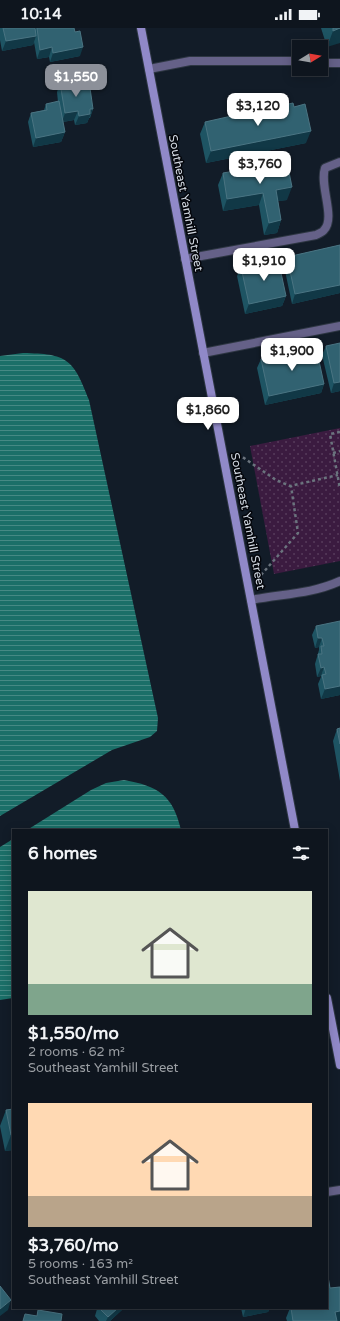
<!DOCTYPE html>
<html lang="en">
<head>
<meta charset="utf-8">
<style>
	body { margin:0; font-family:"Varela Round",sans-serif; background:#1c222b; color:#f1f3f6; height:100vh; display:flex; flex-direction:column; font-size:15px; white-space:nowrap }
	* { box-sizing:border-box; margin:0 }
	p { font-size:13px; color:#9b9fa4 }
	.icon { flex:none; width:22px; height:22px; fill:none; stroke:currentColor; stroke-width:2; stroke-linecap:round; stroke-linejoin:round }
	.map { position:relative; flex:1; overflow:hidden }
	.side { position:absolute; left:12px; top:801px; width:316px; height:480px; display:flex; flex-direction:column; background:#0e151e; border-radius:0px; box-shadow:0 2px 10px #0003,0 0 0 1px #2e343c }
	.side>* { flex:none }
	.needle { width:26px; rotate:79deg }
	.controls { position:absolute; left:292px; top:12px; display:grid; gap:8px }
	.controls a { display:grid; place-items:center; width:36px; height:36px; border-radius:0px; background:#0e151e; box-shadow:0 2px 10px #0003,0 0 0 1px #2e343c; font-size:20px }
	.price { position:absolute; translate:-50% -34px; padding:0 9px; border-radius:8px; background:#fff; color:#222; font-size:13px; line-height:26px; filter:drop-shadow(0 1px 2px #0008) }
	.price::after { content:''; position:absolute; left:50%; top:24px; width:12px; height:9px; margin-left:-6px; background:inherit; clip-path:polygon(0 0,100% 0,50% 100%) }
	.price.on { background:#8c9099; color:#fff }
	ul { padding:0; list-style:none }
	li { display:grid; align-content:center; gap:8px; height:212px; padding:0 16px }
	li span { display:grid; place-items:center; height:124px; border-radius:0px; color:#555 }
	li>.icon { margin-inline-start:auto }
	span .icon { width:72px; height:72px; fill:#fffc; stroke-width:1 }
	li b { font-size:17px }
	h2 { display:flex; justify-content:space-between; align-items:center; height:48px; padding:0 16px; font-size:17px }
	.status { display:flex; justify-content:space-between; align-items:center; height:28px; padding:0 20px; background:#0e151e; direction:ltr }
	.status svg { height:11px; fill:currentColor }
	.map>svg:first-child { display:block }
	.grass { fill:url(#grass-dots) }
	.water { fill:url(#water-rules) }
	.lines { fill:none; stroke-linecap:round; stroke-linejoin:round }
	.lane-casing { stroke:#2d3642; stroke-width:10 }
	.street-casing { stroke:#2d3642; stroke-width:10 }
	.secondary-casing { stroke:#2d3642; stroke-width:10 }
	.path { stroke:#6b747e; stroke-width:2.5; stroke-dasharray:3 3; stroke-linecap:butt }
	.lane { stroke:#656188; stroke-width:8 }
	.street { stroke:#656188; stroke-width:8 }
	.secondary { stroke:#9089c8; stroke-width:8 }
	.wall { fill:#1e5463 }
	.shaded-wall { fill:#113846 }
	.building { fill:#316271; stroke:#4a7482 }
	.labels { text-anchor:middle; stroke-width:3; stroke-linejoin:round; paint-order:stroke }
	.street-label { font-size:12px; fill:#d0d7e0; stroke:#04060b }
</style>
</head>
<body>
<div class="status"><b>10:14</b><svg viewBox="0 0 49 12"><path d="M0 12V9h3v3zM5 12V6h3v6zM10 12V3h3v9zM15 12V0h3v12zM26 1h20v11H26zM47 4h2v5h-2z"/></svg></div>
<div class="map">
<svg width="340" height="1293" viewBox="0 0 340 1293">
	<defs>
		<pattern id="grass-dots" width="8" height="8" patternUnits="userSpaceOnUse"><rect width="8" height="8" fill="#3b1b40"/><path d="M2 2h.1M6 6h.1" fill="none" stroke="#563b5b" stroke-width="1.8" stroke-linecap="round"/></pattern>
		<pattern id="water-rules" width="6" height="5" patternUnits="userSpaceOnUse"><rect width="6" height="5" fill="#1b6f68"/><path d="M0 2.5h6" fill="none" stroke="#468984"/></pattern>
	</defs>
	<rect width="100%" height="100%" fill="#121c28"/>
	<path class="grass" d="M340 400V533L274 546 250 418Z"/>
	<path class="water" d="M23 325C67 326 73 330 89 372L158 690 157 703 150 709 112 722 0 788V328Z
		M124 752C158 758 173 767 181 802H27L91 762 106 755Z
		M13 811V970L0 972V819Z"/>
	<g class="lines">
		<defs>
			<path id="lane" d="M321 35H340
				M149 41 190 33H299
				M185 231 316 207C318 206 323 204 324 202 336 190 319 157 325 140L340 134
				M251 572C281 566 312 566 340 553"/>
			<path id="street" d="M203 325 340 298
				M327 1164 340 1162"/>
			<path id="secondary" d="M141 0 295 802
				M327 970 340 1037"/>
		</defs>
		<use href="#lane" class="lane-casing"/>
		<use href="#street" class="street-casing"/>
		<use href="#secondary" class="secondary-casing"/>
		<path class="path" d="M340 404 330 406 340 461
			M333 425 340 423
			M238 426 276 452 290 458 338 447
			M261 547 298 505 291 458"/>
		<use href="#lane" class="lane"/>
		<use href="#street" class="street"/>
		<use href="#secondary" class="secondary"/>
	</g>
	<path class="wall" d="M0 0H35V2L36 0H74L80 28 50 34 49 29 37 31 34 14 33 17 2 23 0 12Z
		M321 0H340L327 19Z
		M60 55 84 61 93 81 90 90H89L87 95 75 97 74 92 63 94 65 104 61 114 33 119 28 94 31 85 44 82 46 76 58 74 57 64Z
		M264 81 306 115 206 135 200 106 205 94 246 88 263 85Z
		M223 145 287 172 278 173 281 192 277 205 264 207 259 177 223 183 218 157Z
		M340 217V265L292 276 284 238 287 229Z
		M241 239 286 268 282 278 245 286 237 248Z
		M326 318 340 363 331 365 322 327Z
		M261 331 324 356 321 365 265 377 257 340Z
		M340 595V667L321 671 318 656 321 649V648L317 649 315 636 319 622V619L315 620 312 607 316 598Z
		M340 700V753L333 713 337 701Z
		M13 1081V1122L5 1123 0 1098 6 1082Z
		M330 1260 340 1293H287L286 1290 290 1280H327Z
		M96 1280H124L110 1293H99L95 1288 97 1281Z
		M241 1280H270L268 1284 243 1289Z"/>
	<path class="shaded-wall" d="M340 0V15L327 19 333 3Z
		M36 8 33 17 2 23 6 13Z
		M52 19 49 29 37 31 40 22Z
		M83 19 80 28 50 34 53 25Z
		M90 81H93L87 95 75 97 79 88Z
		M78 83 74 92 62 94 65 85Z
		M311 103 306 115 206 135 211 123Z
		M65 104 61 114 33 119 36 110Z
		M292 159 287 172 271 174 276 162Z
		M263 165 259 177 223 183 227 171Z
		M281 192 277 205 264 207 269 195Z
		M340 257V265L292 276 295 266Z
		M286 268 282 278 245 286 249 276Z
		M340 354V363L331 365 334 355Z
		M324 356 321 365 265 377 269 368Z
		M318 610H322L319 619 315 620Z
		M324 639 321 648 317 649 321 640Z
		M340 658V667L321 671 325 661Z
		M13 1106V1122L5 1123 11 1107Z
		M11 1272 8 1282 0 1288V1281Z
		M118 1280H124L110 1293H106L108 1289Z
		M246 1280H270L268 1284 243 1289Z
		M340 1283V1293H332L335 1284Z"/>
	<path class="building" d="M3 0H35L36 8 6 13Z
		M37 0H74L75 4 80 3 83 19 53 25 52 19 40 22Z
		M333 0H340L333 3Z
		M82 51 84 61 90 60 93 81H90V86L79 88 78 83 65 85 60 55Z
		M59 73 65 104 36 110 31 85 47 82 46 76Z
		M293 75 294 79 305 76 311 103 211 123 205 94 245 85 246 88 264 84V81Z
		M287 134 292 159 276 162 281 192 269 195 263 165 227 171 223 145Z
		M340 217V257L295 266 287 229Z
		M278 231 286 268 249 276 241 239Z
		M340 315V354L334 355 326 318Z
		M316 319 324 356 269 368 261 331Z
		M340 593V658L325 661 322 647 326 646 324 639 321 640 318 626H322L321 618H324L322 610H318L316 598Z
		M340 700V716L337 701Z
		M13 1081V1106L11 1107 6 1082Z
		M327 1243 330 1260 340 1259V1283L335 1284 337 1293H293L291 1280H327Z
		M0 1258 11 1272 0 1281Z
		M99 1280H118L108 1289Z
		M38 1282 62 1286 61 1293H23L25 1286 37 1288Z"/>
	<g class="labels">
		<g class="street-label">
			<text transform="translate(186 175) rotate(79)" y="4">Southeast Yamhill Street</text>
			<text transform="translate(248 493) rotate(79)" y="4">Southeast Yamhill Street</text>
		</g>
	</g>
</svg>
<div class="controls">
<a><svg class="needle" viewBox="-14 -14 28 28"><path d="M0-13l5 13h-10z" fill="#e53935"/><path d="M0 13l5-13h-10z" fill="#9b9fa4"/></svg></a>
</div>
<b class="price on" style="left:76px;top:70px">$1,550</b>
<b class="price" style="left:258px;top:99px">$3,120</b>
<b class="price" style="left:260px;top:157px">$3,760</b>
<b class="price" style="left:264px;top:254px">$1,910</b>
<b class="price" style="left:292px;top:344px">$1,900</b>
<b class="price" style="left:208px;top:403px">$1,860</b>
<section class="side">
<h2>6 homes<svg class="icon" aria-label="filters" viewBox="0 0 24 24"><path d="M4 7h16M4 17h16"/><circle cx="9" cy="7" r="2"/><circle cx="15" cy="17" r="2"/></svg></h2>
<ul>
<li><span style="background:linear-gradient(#dfe7d0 75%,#7fa58c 0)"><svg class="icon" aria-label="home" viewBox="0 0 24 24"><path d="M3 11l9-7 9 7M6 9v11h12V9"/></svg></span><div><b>$1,550/mo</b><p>2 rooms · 62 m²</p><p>Southeast Yamhill Street</p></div></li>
<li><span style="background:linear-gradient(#ffd9b3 75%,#b9a48a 0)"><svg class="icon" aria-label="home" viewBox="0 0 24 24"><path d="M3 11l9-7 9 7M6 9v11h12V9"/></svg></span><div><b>$3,760/mo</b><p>5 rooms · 163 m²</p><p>Southeast Yamhill Street</p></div></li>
</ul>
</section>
</div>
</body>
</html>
